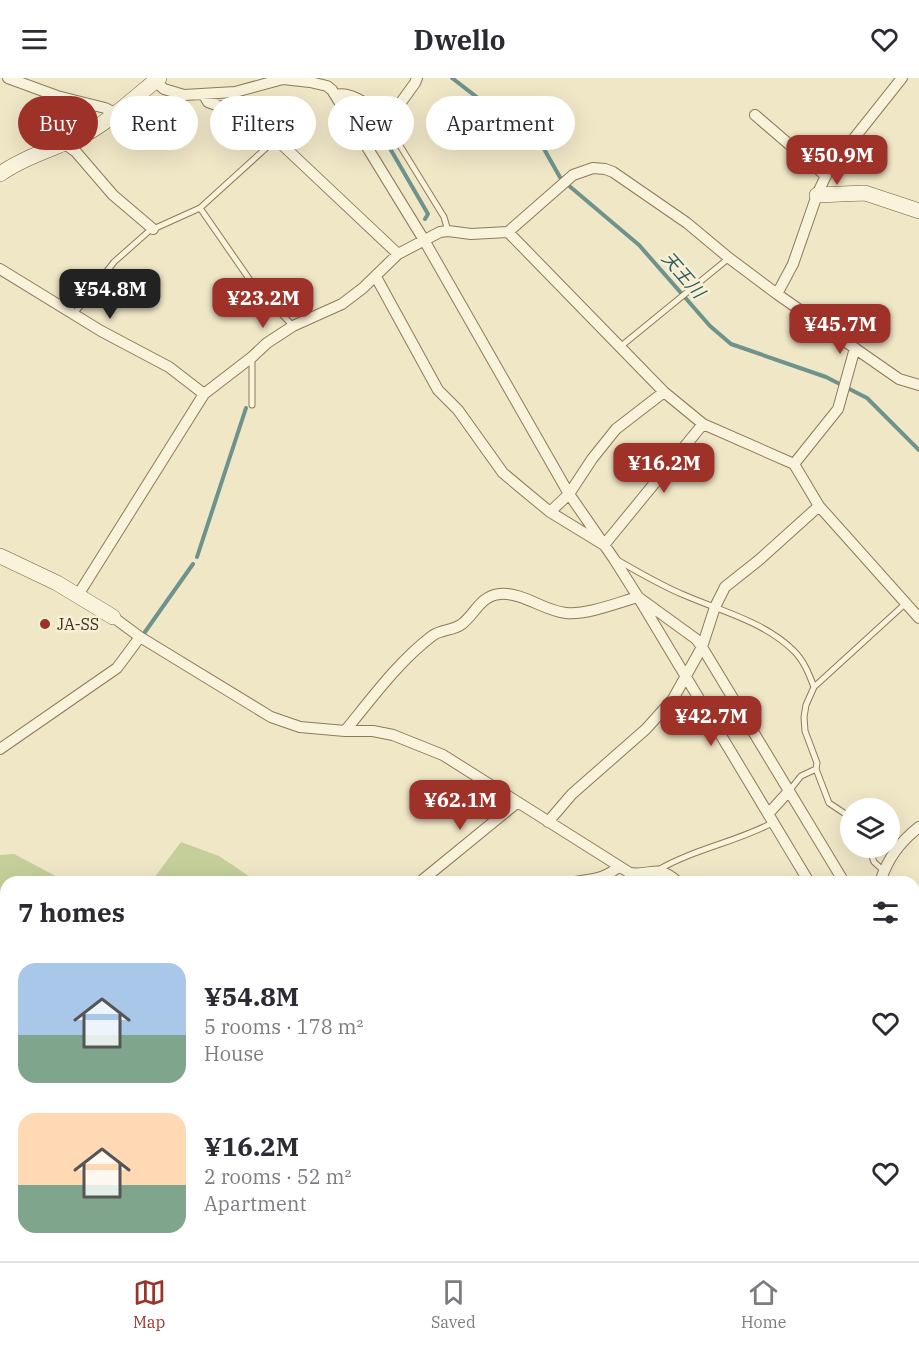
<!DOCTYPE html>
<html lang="en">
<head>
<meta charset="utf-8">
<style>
	body { margin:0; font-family:"IBM Plex Serif","Noto Sans JP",serif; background:#f7f7f7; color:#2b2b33; height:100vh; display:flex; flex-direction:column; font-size:22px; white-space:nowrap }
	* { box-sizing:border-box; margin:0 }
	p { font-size:20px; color:#7c7c81 }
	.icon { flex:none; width:33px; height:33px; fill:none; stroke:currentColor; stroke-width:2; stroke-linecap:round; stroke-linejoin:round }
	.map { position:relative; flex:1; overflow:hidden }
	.panel { position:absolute; left:0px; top:798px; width:920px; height:386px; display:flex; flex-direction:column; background:#fff; border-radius:18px 18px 0 0; box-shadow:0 6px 24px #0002 }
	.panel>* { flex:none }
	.top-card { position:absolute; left:18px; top:18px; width:600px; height:54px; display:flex; gap:12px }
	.tools { position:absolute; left:840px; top:720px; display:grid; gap:12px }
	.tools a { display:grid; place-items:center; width:60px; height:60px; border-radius:50%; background:#fff; box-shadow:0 6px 24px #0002; font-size:30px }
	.price { position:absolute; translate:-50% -51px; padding:0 14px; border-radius:12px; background:#9e3229; color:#fff; font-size:20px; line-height:39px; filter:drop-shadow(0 2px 3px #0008) }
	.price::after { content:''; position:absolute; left:50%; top:36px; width:18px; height:14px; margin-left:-9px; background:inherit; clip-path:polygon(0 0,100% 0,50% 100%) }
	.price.selected { background:#222; color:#fff }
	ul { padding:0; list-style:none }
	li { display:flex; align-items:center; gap:18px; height:150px; padding:0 18px }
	li span { display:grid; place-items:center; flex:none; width:168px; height:120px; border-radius:18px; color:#555 }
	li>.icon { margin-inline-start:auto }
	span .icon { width:72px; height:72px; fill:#fffc; stroke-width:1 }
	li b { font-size:26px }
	h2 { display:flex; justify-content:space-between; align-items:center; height:72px; padding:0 18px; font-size:26px }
	.pill { padding:0 21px; border-radius:27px; background:#fff; box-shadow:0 6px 24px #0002; font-size:21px; line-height:54px }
	.pill.selected { background:#9e3229; color:#fff }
	header { display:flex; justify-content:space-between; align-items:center; height:78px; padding:0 18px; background:#fff; font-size:27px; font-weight:700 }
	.tabs { display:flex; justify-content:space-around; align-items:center; height:84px; border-top:2px solid #e1e1e2; background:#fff; font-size:16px; color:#7c7c81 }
	.tabs a { display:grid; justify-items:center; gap:3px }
	.tabs .selected { color:#9e3229 }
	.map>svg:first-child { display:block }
	.green { fill:#c4cf9a }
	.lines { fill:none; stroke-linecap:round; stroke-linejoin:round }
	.stream { stroke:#6e938d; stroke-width:4 }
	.river { stroke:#a8c4be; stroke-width:21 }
	.lane-casing { stroke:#8d7a5b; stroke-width:7 }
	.street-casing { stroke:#8d7a5b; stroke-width:12 }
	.secondary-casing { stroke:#6f5b3e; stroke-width:16 }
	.lane { stroke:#faf3db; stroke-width:5 }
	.street { stroke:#faf3db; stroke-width:10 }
	.secondary { stroke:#faf3db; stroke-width:15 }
	.poi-dot { fill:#9e3229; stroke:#f7f0d7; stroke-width:2 }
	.labels { text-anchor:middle; stroke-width:5; stroke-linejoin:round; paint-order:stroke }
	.poi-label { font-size:16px; fill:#3d3020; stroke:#f7f0d7; text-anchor:start }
	.water-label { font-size:18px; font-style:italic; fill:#2e5c5d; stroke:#f7f0d7 }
</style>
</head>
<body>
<header><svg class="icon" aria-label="menu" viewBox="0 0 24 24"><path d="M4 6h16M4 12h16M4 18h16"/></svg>Dwello<svg class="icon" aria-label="heart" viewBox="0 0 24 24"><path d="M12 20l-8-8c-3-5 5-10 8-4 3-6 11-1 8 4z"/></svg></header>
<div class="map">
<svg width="919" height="1183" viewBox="0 0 919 1183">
	<rect width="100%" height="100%" fill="#f0e7c7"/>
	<path class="green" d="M181 764 219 778 258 804H151Z
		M14 776 67 804H6V888L0 887V777Z"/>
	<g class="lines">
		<path class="stream" d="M452 0 544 71 561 101 639 167 710 248 731 266 826 299 867 320 919 372
			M388 60V67L428 136 425 141
			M197 479 246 330
			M145 554 193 486"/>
		<path class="river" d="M0 886 6 892
			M194 1178 197 1183"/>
		<defs>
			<path id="lane" d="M386 45 444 139 448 153
				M200 130 252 205 293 248
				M74 236 114 184 149 153 200 130 276 61
				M620 269 729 180
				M252 327V281
				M619 483C640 495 662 508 684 517 721 533 765 544 794 573 804 583 809 596 814 609L806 627 804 639 805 653 817 685 816 691 829 725 850 739
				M814 609 906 525
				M789 713 801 698 816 691
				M869 770 874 784 884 793
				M658 792C694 771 736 764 772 745
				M0 904 6 909
				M468 1178 471 1183
				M179 1183 184 1179"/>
			<path id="street" d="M8 0 57 18 105 30 115 35
				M155 3 164 11 184 17 235 14 283 1 310 4 327 8 332 12 424 162 569 416 614 481 638 519 696 561 702 569 844 804
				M204 17 208 24 233 33 276 61 398 176
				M335 17C353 12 375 31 386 45L415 5 417 0
				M755 37 826 98
				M65 66 76 74 113 117 153 151
				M508 154 664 314 703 346 794 386 819 428 919 540
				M0 191 101 253 169 289 204 316
				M376 199 438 312 458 332 503 395 550 434 604 467 703 346
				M777 216 793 186 817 117 828 93 902 0
				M794 386 838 331 855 270
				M550 434 569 416 592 381 616 351 664 314
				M78 517 204 316 252 279 267 265 293 248 342 226 363 210 398 176 440 154 448 153 471 156 508 154 573 97 593 90 605 91 613 94 687 145 729 180 777 216 899 301 919 307
				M113 539 140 559 271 639 300 649 345 653H373L393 657 443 677 630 795C653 798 657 785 678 804
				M345 653C372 620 398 584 432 558 441 551 453 553 462 546 476 535 480 518 500 516 523 514 544 533 566 535 587 537 617 525 638 519L809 804
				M0 671 117 590 140 559
				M768 736 789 713
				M548 744 572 716 646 651 673 621 702 569 715 529 725 509 759 482 819 428
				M420 804 518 724
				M575 804C592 801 606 801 619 788
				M880 804C888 780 899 765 919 749
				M914 846 919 849
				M914 918 919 927
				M914 976 919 986
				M0 1023 6 1021
				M914 1082 919 1079
				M632 1178 634 1183
				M320 1183 324 1178
				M718 1183 731 1178"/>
			<path id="secondary" d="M0 96C27 77 60 69 89 54 114 40 136 18 159 0
				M817 117 865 115 919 133
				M0 478 57 505 113 539"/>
		</defs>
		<use href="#lane" class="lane-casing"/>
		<use href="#street" class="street-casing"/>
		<use href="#secondary" class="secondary-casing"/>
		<use href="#lane" class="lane"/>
		<use href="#street" class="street"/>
		<use href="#secondary" class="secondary"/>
	</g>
	<circle class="poi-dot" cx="45" cy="546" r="6"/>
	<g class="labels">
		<g class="poi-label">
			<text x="57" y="552">JA-SS</text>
		</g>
		<g class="water-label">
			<text transform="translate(683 197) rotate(49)" y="6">天王川</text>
		</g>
	</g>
</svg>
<div class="tools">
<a><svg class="icon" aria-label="layers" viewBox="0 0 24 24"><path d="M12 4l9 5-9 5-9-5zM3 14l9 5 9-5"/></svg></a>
</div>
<b class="price" style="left:837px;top:108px">¥50.9M</b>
<b class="price selected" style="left:110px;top:242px">¥54.8M</b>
<b class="price" style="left:263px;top:251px">¥23.2M</b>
<b class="price" style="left:840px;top:277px">¥45.7M</b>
<b class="price" style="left:664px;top:416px">¥16.2M</b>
<b class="price" style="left:711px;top:669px">¥42.7M</b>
<b class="price" style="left:460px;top:753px">¥62.1M</b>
<div class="top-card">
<a class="pill selected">Buy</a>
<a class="pill">Rent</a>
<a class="pill">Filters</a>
<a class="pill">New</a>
<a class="pill">Apartment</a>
</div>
<section class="panel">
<h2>7 homes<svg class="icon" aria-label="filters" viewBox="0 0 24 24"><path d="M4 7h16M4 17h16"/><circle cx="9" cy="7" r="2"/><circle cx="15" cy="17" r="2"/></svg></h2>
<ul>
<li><span style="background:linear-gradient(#a9c7e8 60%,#7fa58c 0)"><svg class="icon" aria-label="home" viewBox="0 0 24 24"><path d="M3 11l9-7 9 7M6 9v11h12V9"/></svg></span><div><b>¥54.8M</b><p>5 rooms · 178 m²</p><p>House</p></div><svg class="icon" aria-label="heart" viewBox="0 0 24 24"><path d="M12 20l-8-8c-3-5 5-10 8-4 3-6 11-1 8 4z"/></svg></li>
<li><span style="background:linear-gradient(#ffd9b3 60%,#7fa58c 0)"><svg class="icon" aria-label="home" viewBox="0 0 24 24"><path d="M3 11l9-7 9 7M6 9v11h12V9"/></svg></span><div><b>¥16.2M</b><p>2 rooms · 52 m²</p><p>Apartment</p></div><svg class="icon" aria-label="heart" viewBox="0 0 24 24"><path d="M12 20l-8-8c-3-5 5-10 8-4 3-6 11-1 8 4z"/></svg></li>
</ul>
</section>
</div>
<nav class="tabs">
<a class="selected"><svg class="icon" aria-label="map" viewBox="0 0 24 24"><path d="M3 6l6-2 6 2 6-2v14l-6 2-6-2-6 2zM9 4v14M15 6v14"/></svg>Map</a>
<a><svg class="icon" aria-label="saved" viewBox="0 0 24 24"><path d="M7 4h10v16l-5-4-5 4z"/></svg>Saved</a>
<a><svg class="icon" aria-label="home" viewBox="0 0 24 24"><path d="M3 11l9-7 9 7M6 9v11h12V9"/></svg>Home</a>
</nav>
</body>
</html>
